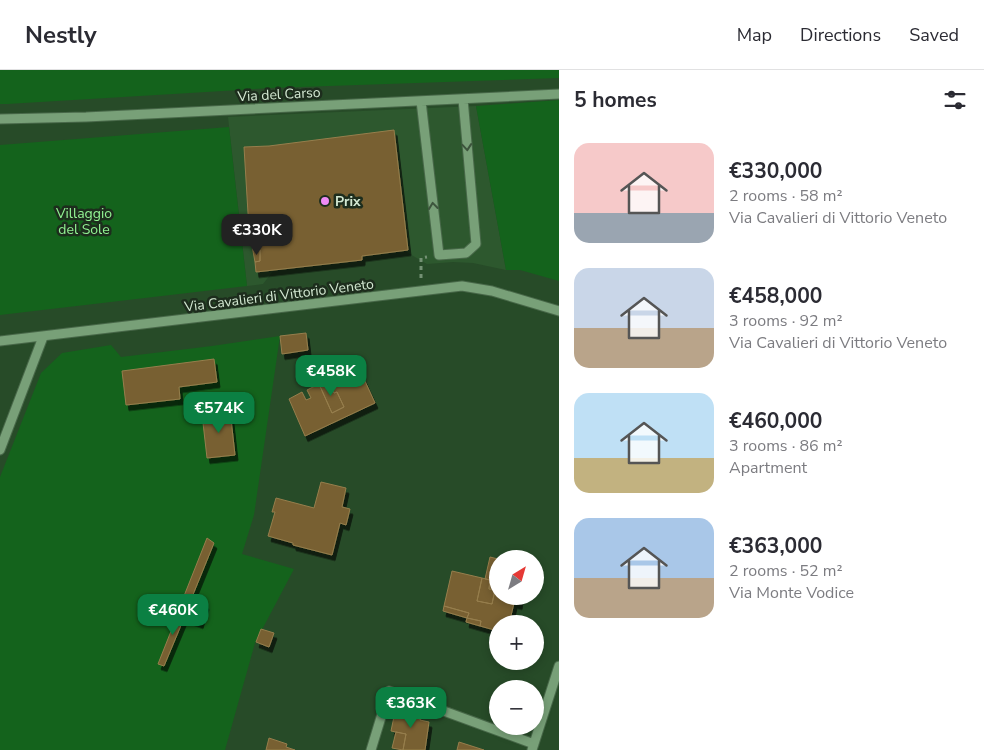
<!DOCTYPE html>
<html lang="en">
<head>
<meta charset="utf-8">
<style>
	body { margin:0; font-family:"Nunito Sans",sans-serif; background:#f7f7f7; color:#2b2b33; height:100vh; display:flex; flex-direction:column; font-size:19px; white-space:nowrap }
	* { box-sizing:border-box; margin:0 }
	p { font-size:16px; color:#7c7c81 }
	.icon { flex:none; width:28px; height:28px; fill:none; stroke:currentColor; stroke-width:2; stroke-linecap:round; stroke-linejoin:round }
	.map { position:relative; flex:1; overflow:hidden }
	.details { display:flex; flex-direction:column; background:#fff; width:425px }
	.details>* { flex:none }
	.needle { width:32px; rotate:37deg }
	.fabs { position:absolute; left:489px; top:480px; display:grid; gap:10px }
	.fabs a { display:grid; place-items:center; width:55px; height:55px; border-radius:50%; background:#fff; box-shadow:0 2px 8px #0003; font-size:25px }
	.price { position:absolute; translate:-50% -42px; padding:0 11px; border-radius:10px; background:#0b8043; color:#fff; font-size:16px; line-height:32px; filter:drop-shadow(0 1px 2px #0008) }
	.price::after { content:''; position:absolute; left:50%; top:30px; width:15px; height:11px; margin-left:-8px; background:inherit; clip-path:polygon(0 0,100% 0,50% 100%) }
	.price.active { background:#222; color:#fff }
	ul { padding:0; list-style:none }
	li { display:flex; align-items:center; gap:15px; height:125px; padding:0 15px }
	li span { display:grid; place-items:center; flex:none; width:140px; height:100px; border-radius:15px; color:#555 }
	li>.icon { margin-inline-start:auto }
	span .icon { width:60px; height:60px; fill:#fffc; stroke-width:1 }
	li b { font-size:21px }
	h2 { display:flex; justify-content:space-between; align-items:center; height:60px; padding:0 15px; font-size:21px }
	header { display:flex; align-items:center; gap:30px; box-sizing:border-box; height:70px; padding:0 25px; background:#fff; border-bottom:1px solid #e1e1e2 }
	header strong { font-size:24px }
	nav { display:flex; gap:28px; margin-inline-start:auto; font-size:18px }
	main { display:flex; flex:1; min-height:0 }
	.map>svg:first-child { display:block }
	.built { fill:#2d582e }
	.green { fill:#14631c }
	.building { fill:#786030; stroke:#967e4d; filter:url(#shadow) }
	.lines { fill:none; stroke-linecap:round; stroke-linejoin:round }
	.minor-casing { stroke:#486849; stroke-width:11 }
	.path { stroke:#749174; stroke-width:3; stroke-dasharray:4 4; stroke-linecap:butt }
	.minor { stroke:#78a078; stroke-width:9 }
	.oneway { stroke:#3d553d }
	.poi-dot { fill:#ef8bf7; stroke:#1d2d1d; stroke-width:2 }
	.labels { text-anchor:middle; stroke-width:5; stroke-linejoin:round; paint-order:stroke }
	.street-label { font-size:14px; fill:#d3e8d2; stroke:#1d2d1d }
	.poi-label { font-size:14px; font-weight:bold; fill:#d3e8d2; stroke:#1d2d1d; text-anchor:start }
	.park-label { font-size:14px; fill:#92f393; stroke:#1d2d1d }
</style>
</head>
<body>
<header>
<strong>Nestly</strong>
<nav><a>Map</a><a>Directions</a><a>Saved</a></nav>
</header>
<main>
<div class="map">
<svg width="559" height="680" viewBox="0 0 559 680">
	<defs>
		<filter id="shadow"><feDropShadow dx="3" dy="5.5" stdDeviation="0" flood-color="#0009"/></filter>
	</defs>
	<rect width="100%" height="100%" fill="#274b28"/>
	<path class="built" d="M476 36 506 200 473 193 453 192 427 194 403 180 277 196 263 214 247 216 228 47Z"/>
	<path class="green" d="M0 0H559V8L271 18 7 34H0Z
		M559 30V211L520 200H506L476 36Z
		M229 57 247 216 0 245V75Z
		M280 266 254 445 242 484 294 499 255 573 225 680H0V407L41 303 62 283 111 275 121 287 212 276Z"/>
	<path class="building" d="M394 60 408 180 362 186V190L256 202 255 192 260 191V180L253 181 248 143 244 77 269 76Z
		M260 180V191L255 192 253 181Z
		M306 263 308 280 282 284 280 266Z
		M214 289 217 312 179 317 180 329 126 335 122 301Z
		M358 296 375 333 305 366 289 329 302 322 306 330 311 328 307 320 319 314 332 343 344 337 337 322 334 323 327 310 344 303 348 311 353 308 349 300Z
		M327 310 334 323 337 322 344 337 332 343 319 314Z
		M230 340 235 385 207 388 202 344Z
		M321 412 346 418 342 437 350 439 346 455 340 453 332 485 293 475V473L268 466 275 442H272L276 428 314 438Z
		M207 468 214 473 192 527 184 526Z
		M490 487 498 489V526H512L511 532 514 533 509 554H498V561L480 556 481 551 467 548 469 543 444 536 452 501 482 508 477 531 492 534 495 520 489 519 490 510 485 509Z
		M482 508 490 510 489 519 495 520 492 534 477 531Z
		M512 526H520L519 534 511 532Z
		M194 529 206 534 202 546 189 541Z
		M181 536 187 541 164 596 158 594Z
		M444 536 469 543 467 548 443 541Z
		M189 541 202 546 200 553 187 548Z
		M467 548 481 551 480 556 466 552Z
		M261 559 274 563 269 577 256 572Z
		M396 637 413 642 421 646 420 650 429 652 425 680H403L406 664 391 661Z
		M396 662 406 664 403 680 392 678Z
		M269 668 287 674 286 677 295 680H266Z
		M459 672 484 680H457Z"/>
	<g class="lines">
		<defs>
			<path id="minor" d="M421 31 439 185 466 183 476 174 463 29
				M0 49 86 47 559 24
				M0 271 462 216 492 221 559 241
				M0 380 43 267
				M371 680 389 621 534 674
				M532 680 559 596"/>
		</defs>
		<use href="#minor" class="minor-casing"/>
		<path class="path" d="M421 208V188L427 187"/>
		<use href="#minor" class="minor"/>
	</g>
	<defs><path id="oneway-chevron" d="M-2-3.5L2.5 0L-2 3.5" fill="none" stroke-width="1.6" stroke-linecap="round" stroke-linejoin="round" transform="scale(1.25)"/></defs>
	<g class="oneway">
		<use href="#oneway-chevron" transform="translate(467 77) rotate(85)"/>
		<use href="#oneway-chevron" transform="translate(433 136) rotate(-97)"/>
	</g>
	<circle class="poi-dot" cx="325" cy="131" r="5"/>
	<g class="labels">
		<g class="street-label">
			<text transform="translate(279 24) rotate(-3)" y="5">Via del Carso</text>
			<text transform="translate(279 225) rotate(-7)" y="5">Via Cavalieri di Vittorio Veneto</text>
		</g>
		<g class="poi-label">
			<text x="335" y="136">Prix</text>
		</g>
		<g class="park-label">
			<text x="84" y="148">Villaggio<tspan x="84" dy="16">del Sole</tspan></text>
		</g>
	</g>
</svg>
<div class="fabs">
<a><svg class="needle" viewBox="-14 -14 28 28"><path d="M0-13l5 13h-10z" fill="#e53935"/><path d="M0 13l5-13h-10z" fill="#7c7c81"/></svg></a>
<a>+</a>
<a>−</a>
</div>
<b class="price active" style="left:257px;top:186px">€330K</b>
<b class="price" style="left:331px;top:327px">€458K</b>
<b class="price" style="left:219px;top:364px">€574K</b>
<b class="price" style="left:173px;top:566px">€460K</b>
<b class="price" style="left:411px;top:659px">€363K</b>
</div>
<section class="details">
<h2>5 homes<svg class="icon" aria-label="filters" viewBox="0 0 24 24"><path d="M4 7h16M4 17h16"/><circle cx="9" cy="7" r="2"/><circle cx="15" cy="17" r="2"/></svg></h2>
<ul>
<li><span style="background:linear-gradient(#f6c9c9 70%,#9aa5b1 0)"><svg class="icon" aria-label="home" viewBox="0 0 24 24"><path d="M3 11l9-7 9 7M6 9v11h12V9"/></svg></span><div><b>€330,000</b><p>2 rooms · 58 m²</p><p>Via Cavalieri di Vittorio Veneto</p></div></li>
<li><span style="background:linear-gradient(#c9d6e8 60%,#b9a48a 0)"><svg class="icon" aria-label="home" viewBox="0 0 24 24"><path d="M3 11l9-7 9 7M6 9v11h12V9"/></svg></span><div><b>€458,000</b><p>3 rooms · 92 m²</p><p>Via Cavalieri di Vittorio Veneto</p></div></li>
<li><span style="background:linear-gradient(#bfe0f5 65%,#c2b280 0)"><svg class="icon" aria-label="home" viewBox="0 0 24 24"><path d="M3 11l9-7 9 7M6 9v11h12V9"/></svg></span><div><b>€460,000</b><p>3 rooms · 86 m²</p><p>Apartment</p></div></li>
<li><span style="background:linear-gradient(#a9c7e8 60%,#b9a48a 0)"><svg class="icon" aria-label="home" viewBox="0 0 24 24"><path d="M3 11l9-7 9 7M6 9v11h12V9"/></svg></span><div><b>€363,000</b><p>2 rooms · 52 m²</p><p>Via Monte Vodice</p></div></li>
</ul>
</section>
</main>
</body>
</html>
